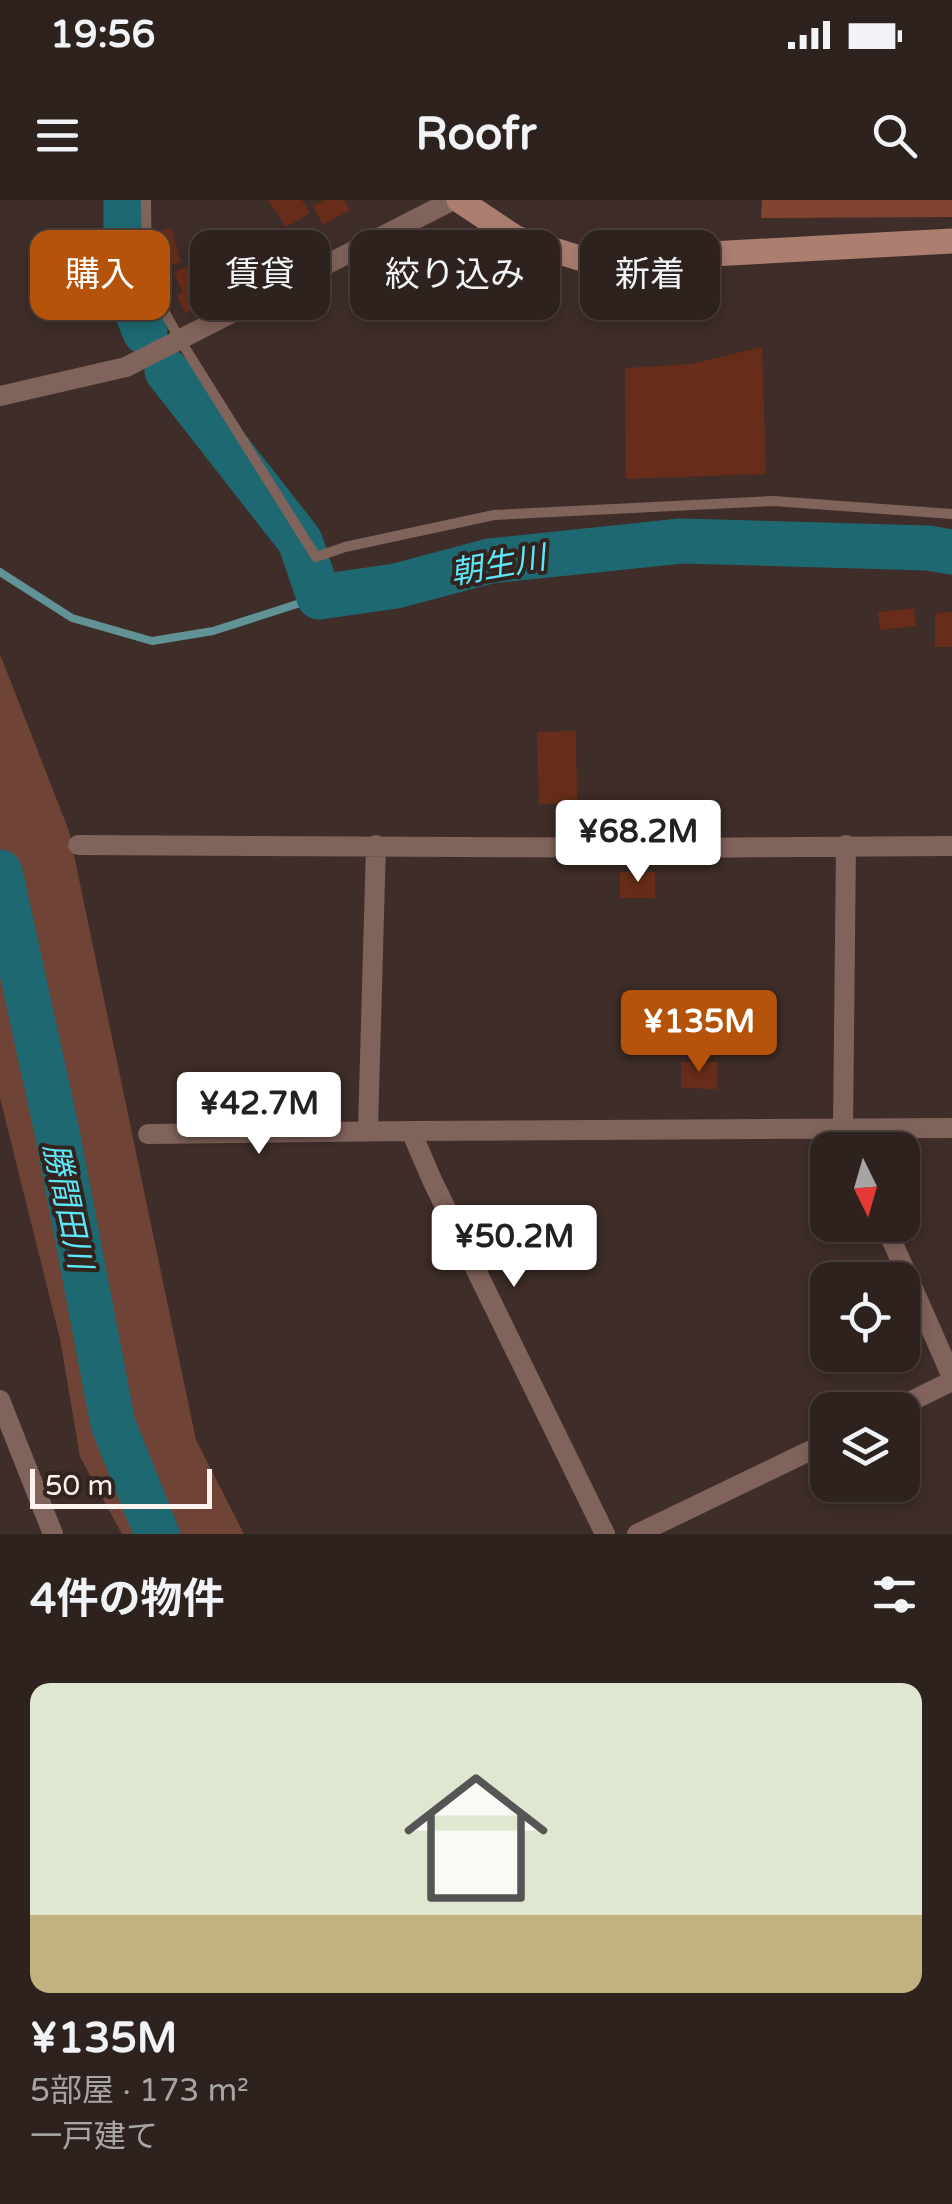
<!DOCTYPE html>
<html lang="ja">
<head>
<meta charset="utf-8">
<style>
	body { margin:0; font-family:"Varela Round","Noto Sans JP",sans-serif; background:#3a2f2b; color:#f1f3f6; height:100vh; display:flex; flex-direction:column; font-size:38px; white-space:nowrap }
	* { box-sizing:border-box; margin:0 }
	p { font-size:32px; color:#a7a4a4 }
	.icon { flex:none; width:55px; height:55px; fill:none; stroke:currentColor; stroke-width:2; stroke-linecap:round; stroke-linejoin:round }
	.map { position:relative; height:1334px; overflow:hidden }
	.sheet { display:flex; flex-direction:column; background:#2e221e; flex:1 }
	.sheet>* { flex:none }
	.banner { position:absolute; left:30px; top:30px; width:892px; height:90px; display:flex; gap:20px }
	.needle { width:65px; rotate:175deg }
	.tools { position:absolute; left:810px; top:932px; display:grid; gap:20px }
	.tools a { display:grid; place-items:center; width:110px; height:110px; border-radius:20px; background:#2e221e; box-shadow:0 5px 15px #0003,0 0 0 2px #493f3c; font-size:50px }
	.scale { position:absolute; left:30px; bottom:25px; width:182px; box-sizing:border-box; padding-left:10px; border:5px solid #fdf2ee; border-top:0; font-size:28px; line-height:35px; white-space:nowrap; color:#fdf2ee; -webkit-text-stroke:8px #33231e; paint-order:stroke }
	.price { position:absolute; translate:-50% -85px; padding:0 22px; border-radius:10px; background:#fff; color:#222; font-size:32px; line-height:65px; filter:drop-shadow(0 2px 5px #0008) }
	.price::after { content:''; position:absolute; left:50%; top:60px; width:30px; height:22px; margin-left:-15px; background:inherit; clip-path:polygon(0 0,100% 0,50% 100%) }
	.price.active { background:#b45309; color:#fff }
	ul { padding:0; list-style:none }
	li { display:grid; align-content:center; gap:20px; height:530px; padding:0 30px }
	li+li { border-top:2px solid #493f3c }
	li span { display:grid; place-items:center; height:310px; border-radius:20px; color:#555 }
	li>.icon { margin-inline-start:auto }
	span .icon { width:180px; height:180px; fill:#fffc; stroke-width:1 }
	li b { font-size:42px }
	h2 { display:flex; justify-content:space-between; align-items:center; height:120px; padding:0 30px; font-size:42px }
	.pill { padding:0 35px; border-radius:20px; background:#2e221e; box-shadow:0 5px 15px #0003,0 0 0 2px #493f3c; font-size:35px; line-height:90px }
	.pill.active { background:#b45309; color:#fff }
	.status { display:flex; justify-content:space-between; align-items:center; height:70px; padding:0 50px; background:#2e221e; direction:ltr }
	.status svg { height:28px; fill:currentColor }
	header { display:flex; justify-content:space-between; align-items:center; height:130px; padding:0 30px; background:#2e221e; font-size:45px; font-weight:800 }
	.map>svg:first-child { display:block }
	.green { fill:#6f4335 }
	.forest { fill:#814431 }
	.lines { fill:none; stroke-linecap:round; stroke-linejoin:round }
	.stream { stroke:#619296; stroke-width:8 }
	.river { stroke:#1e6971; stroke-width:45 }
	.building { fill:#682d1a }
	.lane { stroke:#80635a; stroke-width:10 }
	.street { stroke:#80635a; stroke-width:20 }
	.secondary { stroke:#ab7e70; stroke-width:25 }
	.labels { text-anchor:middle; stroke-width:8; stroke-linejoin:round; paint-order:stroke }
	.water-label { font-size:32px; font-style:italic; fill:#5ee7f6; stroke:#33231e }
</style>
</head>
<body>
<div class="status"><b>19:56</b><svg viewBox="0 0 49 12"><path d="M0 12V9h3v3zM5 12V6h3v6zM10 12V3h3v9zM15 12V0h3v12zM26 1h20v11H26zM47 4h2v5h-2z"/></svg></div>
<header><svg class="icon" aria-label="menu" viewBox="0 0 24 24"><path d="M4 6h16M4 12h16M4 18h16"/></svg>Roofr<svg class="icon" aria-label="search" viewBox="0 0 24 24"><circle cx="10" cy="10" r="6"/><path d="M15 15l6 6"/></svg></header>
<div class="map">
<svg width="952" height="1334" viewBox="0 0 952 1334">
	<rect width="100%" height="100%" fill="#3e2d28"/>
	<path class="green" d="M0 454 69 631 196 1240 244 1334H122L80 1257 60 1139 0 898Z"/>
	<path class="forest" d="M762 0H952V17L761 18Z"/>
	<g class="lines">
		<path class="stream" d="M0 372 72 418 152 441 213 431 319 397"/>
		<path class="river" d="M126 0V84L145 132
			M167 171 300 341 319 397 396 386 490 361 681 341 928 348 952 352
			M0 672 57 932 113 1224 157 1334"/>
	</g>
	<path class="building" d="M268 0H302L310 13 286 27Z
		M325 0H344L350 10 323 25 313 6Z
		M315 27 324 45 298 58 289 40Z
		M171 28 181 62 166 66 173 88 167 90 154 49 159 47 154 33Z
		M285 41 294 59 268 72 259 54Z
		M222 51 239 89 185 113 177 95 183 93 174 72Z
		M762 147 766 274 626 279 625 168 692 164Z
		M914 408 916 426 880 430 878 412Z
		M952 412V447H935V413Z
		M576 531 577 603 539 604 537 532Z
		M620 672H655V698H620Z
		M622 792 658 793 657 819H622Z
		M681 862H717V889L681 888Z"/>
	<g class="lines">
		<path class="lane" d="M146 0 147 80 180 140 316 357 345 347 494 315 773 301 952 314"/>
		<path class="street" d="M0 196 126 167 453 0
			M78 645 671 648 952 646
			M846 645 843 929 852 950
			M368 929 376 645
			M411 931 952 928
			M148 934 411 931 432 980 605 1334
			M885 1025 952 1177
			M0 1200 53 1334
			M893 1210 952 1181
			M637 1334 828 1242"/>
		<path class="secondary" d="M459 0 516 38 579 58 655 57 952 41"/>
	</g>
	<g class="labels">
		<g class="water-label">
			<text transform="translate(498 365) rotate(-10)" y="11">朝生川</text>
			<text transform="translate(68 1006) rotate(78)" y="11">勝間田川</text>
		</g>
	</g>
</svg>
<div class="tools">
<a><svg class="needle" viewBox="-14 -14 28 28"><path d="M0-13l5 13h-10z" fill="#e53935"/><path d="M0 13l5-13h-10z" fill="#a7a4a4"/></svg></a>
<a><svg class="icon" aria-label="locate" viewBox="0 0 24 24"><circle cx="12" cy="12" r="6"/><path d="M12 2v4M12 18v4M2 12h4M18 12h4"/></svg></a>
<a><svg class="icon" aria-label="layers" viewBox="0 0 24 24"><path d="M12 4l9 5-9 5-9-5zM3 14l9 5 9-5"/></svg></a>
</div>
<div class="scale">50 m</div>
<b class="price" style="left:638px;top:685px">¥68.2M</b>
<b class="price active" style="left:699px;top:875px">¥135M</b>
<b class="price" style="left:259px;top:957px">¥42.7M</b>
<b class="price" style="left:514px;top:1090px">¥50.2M</b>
<div class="banner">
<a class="pill active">購入</a>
<a class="pill">賃貸</a>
<a class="pill">絞り込み</a>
<a class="pill">新着</a>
</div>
</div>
<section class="sheet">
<h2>4件の物件<svg class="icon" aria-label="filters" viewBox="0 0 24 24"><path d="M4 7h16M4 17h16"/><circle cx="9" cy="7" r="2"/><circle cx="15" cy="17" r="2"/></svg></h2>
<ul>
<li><span style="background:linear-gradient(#dfe7d0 75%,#c2b280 0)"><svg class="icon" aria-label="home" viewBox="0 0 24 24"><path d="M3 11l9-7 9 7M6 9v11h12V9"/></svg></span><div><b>¥135M</b><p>5部屋 · 173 m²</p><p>一戸建て</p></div></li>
</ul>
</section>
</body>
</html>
